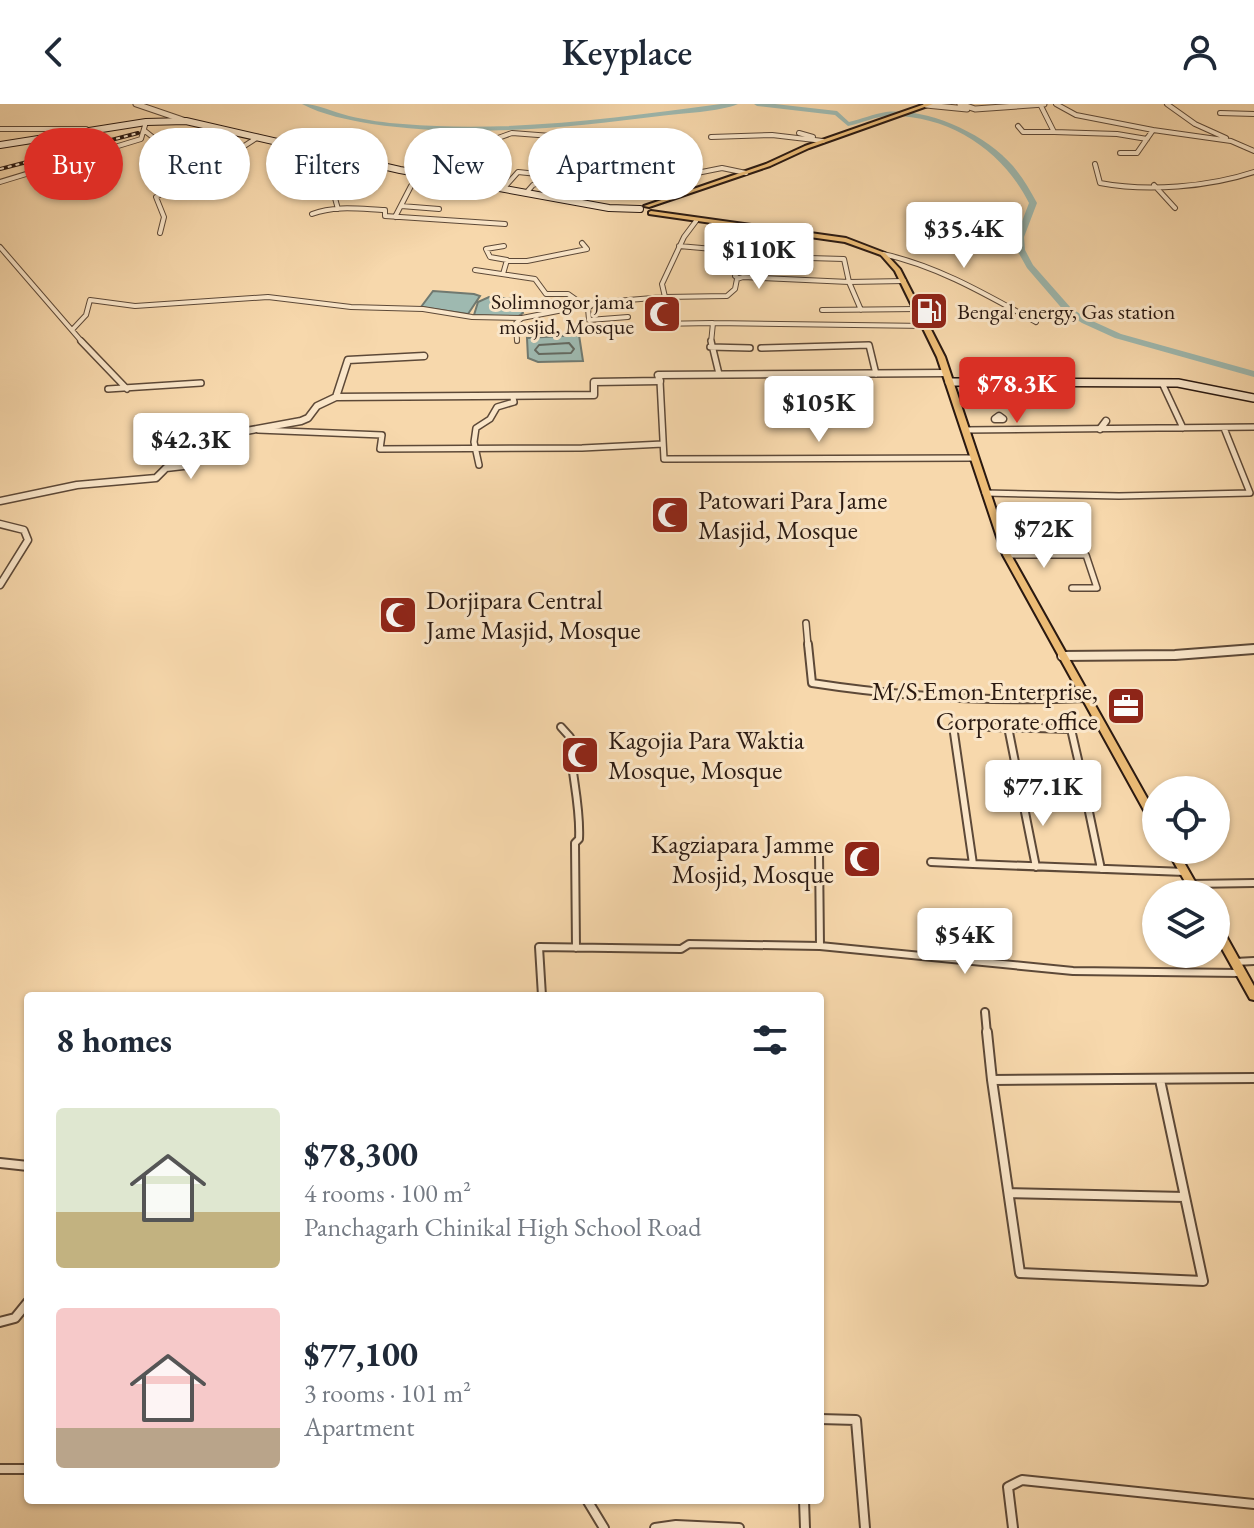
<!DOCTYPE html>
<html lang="en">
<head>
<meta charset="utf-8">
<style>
	body { margin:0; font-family:"EB Garamond",serif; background:#f6f6f7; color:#1f2937; height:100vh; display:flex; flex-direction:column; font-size:30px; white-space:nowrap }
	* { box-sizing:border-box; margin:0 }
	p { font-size:26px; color:#747a83 }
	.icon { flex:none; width:44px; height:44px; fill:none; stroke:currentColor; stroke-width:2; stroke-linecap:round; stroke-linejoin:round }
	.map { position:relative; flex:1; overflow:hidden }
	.sheet { position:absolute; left:24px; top:888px; width:800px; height:512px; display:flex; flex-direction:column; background:#fff; border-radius:8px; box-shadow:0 2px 6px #0004 }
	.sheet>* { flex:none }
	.hud { position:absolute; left:24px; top:24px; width:800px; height:72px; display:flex; gap:16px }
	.fabs { position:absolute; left:1142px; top:672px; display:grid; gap:16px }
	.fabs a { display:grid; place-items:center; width:88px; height:88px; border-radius:50%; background:#fff; box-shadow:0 2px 6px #0004; font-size:40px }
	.price { position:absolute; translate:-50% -68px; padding:0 18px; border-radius:8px; background:#fff; color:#222; font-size:26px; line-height:52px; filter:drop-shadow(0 2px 4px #0008) }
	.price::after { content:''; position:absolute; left:50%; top:48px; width:24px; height:18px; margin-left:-12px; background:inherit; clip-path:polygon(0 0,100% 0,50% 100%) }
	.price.current { background:#d93025; color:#fff }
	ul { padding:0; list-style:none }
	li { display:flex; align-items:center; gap:24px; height:200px; padding:0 32px }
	li span { display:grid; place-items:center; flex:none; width:224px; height:160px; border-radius:8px; color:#555 }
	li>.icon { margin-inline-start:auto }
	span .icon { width:96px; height:96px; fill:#fffc; stroke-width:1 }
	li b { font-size:34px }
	h2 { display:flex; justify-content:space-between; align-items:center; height:96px; padding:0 32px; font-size:34px }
	.pill { padding:0 28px; border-radius:36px; background:#fff; box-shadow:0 2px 6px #0004; font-size:28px; line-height:72px }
	.pill.current { background:#d93025; color:#fff }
	header { display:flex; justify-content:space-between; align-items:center; height:104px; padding:0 32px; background:#fff; font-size:36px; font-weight:600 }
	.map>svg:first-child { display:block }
	.water { fill:#9eb9b0; stroke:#707970; stroke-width:2 }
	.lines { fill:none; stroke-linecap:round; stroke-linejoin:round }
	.shore { stroke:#646960; stroke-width:2 }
	.river { fill:#9eb9b0; fill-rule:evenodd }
	.minor-far3-casing { stroke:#5d4938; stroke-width:6 }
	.minor-far2-casing { stroke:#5d4938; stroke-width:8 }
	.minor-far1-casing { stroke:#5d4938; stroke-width:10 }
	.minor-casing { stroke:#5d4938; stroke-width:12 }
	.tertiary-far2-casing { stroke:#5d4938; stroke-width:7 }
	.tertiary-far1-casing { stroke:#5d4938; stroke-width:9 }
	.tertiary-casing { stroke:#5d4938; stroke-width:12 }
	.secondary-far1-casing { stroke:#2a1911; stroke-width:8 }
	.secondary-casing { stroke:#2a1911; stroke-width:10 }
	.trunk-casing { stroke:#2a1911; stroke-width:4 }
	.minor-far3 { stroke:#fae6c9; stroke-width:4 }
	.minor-far2 { stroke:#fae6c9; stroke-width:5 }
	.minor-far1 { stroke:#fae6c9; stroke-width:6 }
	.minor { stroke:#fae6c9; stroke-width:8 }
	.tertiary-far2 { stroke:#fae6c9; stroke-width:5 }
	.tertiary-far1 { stroke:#fae6c9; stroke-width:6 }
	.tertiary { stroke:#fae6c9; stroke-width:8 }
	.secondary-far1 { stroke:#fae6c9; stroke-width:6 }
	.secondary { stroke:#fae6c9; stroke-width:7 }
	.trunk { fill:#ecbc76; fill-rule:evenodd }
	.rail-casing { stroke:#2a1911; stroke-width:4 }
	.rail { stroke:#fae6c9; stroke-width:2; stroke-dasharray:4; stroke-linecap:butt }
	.labels { text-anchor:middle; stroke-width:6; stroke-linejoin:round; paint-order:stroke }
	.far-poi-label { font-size:22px; fill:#2a1911; stroke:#fae6c9; text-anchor:end }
	.poi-label { font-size:26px; fill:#2a1911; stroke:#fae6c9; text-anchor:start }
</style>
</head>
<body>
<header><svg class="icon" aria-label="back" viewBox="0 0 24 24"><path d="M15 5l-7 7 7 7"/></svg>Keyplace<svg class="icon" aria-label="person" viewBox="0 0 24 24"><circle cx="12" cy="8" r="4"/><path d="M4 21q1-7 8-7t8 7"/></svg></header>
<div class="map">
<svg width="1254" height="1424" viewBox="0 0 1254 1424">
	<rect width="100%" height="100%" fill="#f7d8ac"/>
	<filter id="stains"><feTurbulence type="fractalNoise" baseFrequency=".0025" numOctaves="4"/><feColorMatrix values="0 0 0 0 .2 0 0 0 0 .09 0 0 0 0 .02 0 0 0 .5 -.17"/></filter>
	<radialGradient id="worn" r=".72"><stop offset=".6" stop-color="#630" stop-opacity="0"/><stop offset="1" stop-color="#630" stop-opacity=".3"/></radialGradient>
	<path class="water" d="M433 187 474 190 480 192 468 210 421 203Z
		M489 193 515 195 523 209 517 213 474 211 478 198Z
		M579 231 583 257 538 258 528 254 527 234Z"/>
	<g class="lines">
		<path class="shore" d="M569 239 574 245 571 249 539 250 535 246 539 241Z"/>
		<path class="river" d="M302 0C318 0 333 8 349 12 366 16 386 19 403 20 509 29 616 14 721 0H738C719 8 682 9 660 12 565 24 467 34 372 20 349 16 322 11 302 0Z
			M754 0H775L837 7 849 18C862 15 873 10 886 8 929 4 985 30 1013 62 1023 74 1030 86 1037 99L1024 133 1025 146 1033 161 1071 204 1088 215 1121 230 1254 267V273L1115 234 1082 219 1065 208 1027 164 1017 146 1016 133 1029 99C1003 47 950 11 890 12 876 12 862 19 848 22L835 11 757 2Z"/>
		<defs>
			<path id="minor-far3" d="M1040 0 1054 28 1117 30 1147 35
				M1056 0 1076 11 1153 26 1137 49H1120
				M1167 0 1195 20 1226 34
				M1220 9 1254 10
				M1018 22 1023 28H1054
				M0 25H86
				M1153 26 1231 37 1254 47
				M145 27 160 39 159 59 170 85 156 93 164 113 160 129
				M799 29 813 33
				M711 33 772 31 823 37
				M335 51 317 58 323 70 320 73 323 79 331 80 338 105
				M1095 60 1100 79C1147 88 1209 83 1254 68
				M243 65 238 46 258 33
				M0 78 141 35 146 18
				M470 79 492 51 498 34 512 29 551 32 581 46 602 61 626 66 652 78 722 64 746 69
				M1154 81 1175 104
				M503 85 518 68 547 71 543 78 533 81 526 89
				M401 102 439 105
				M312 110C336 101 360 105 385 106V112L505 120
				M395 113 411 82 423 70
				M772 127 758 149 774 153 844 155 849 178 904 177
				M679 142 758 149 756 166 737 167 735 172 738 174
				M0 143 83 239
				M883 150C938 162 987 191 1036 218
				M507 157H527L587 145 582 139
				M475 166 535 175 546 190H568L585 202
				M503 170 507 156 490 153 486 145 504 142
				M665 193 727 192 735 185 737 175 743 173 849 178 861 206
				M592 201 588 204 589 216 628 213
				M822 206 918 205
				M655 220 713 219
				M72 226 86 211 90 196 135 202 268 193 351 203 423 205 472 213 522 214 604 198 665 193 662 180 684 133 696 117
				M517 237 516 219 522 214
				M711 239 713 219 927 222"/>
			<path id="minor-far2" d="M81 237 127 285
				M711 237 719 270
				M710 243 750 244
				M761 244 869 241 876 270
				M660 277 664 355 974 354
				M1162 279 1183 324
				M108 285 201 279
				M258 326 382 331 380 345 582 344 663 340
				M965 326 1254 323
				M479 361 474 338 476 324 490 315 497 303 514 298 513 294
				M985 389 1119 392 1250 389 1224 324
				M1007 451H1086L1097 484H1072
				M806 519 808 542"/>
			<path id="minor-far1" d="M808 540 812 579C902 593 995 598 1086 594
				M561 623 570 633C570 667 581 700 579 735L575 739 576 844
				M1008 623 1036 763
				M1084 684 1101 765
				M1085 686 1071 625 953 622 973 760 1185 768
				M819 748 820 842
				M931 758 973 760
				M1191 780 1254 779
				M1235 858 1254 857
				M542 892 539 843 681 845 689 840 820 842 1073 867 1240 869
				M985 908 987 930"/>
			<path id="minor" d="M987 928 992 976
				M1160 976 1203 1177 1020 1169 992 976 1254 974
				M0 1059 28 1062
				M1009 1089 1185 1093
				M0 1218 15 1214 28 1198
				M820 1315 856 1316 865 1424
				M0 1365H28
				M587 1396 604 1424
				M804 1396 805 1424
				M655 1424 676 1421 739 1424
				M1013 1424 1008 1383 1022 1376 1254 1400"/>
			<path id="tertiary-far2" d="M136 0 186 17
				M960 0 975 5 1044 0
				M926 1 967 5"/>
			<path id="tertiary-far1" d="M424 252 348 256 336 293 594 291V278L660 277 658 271 946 269
				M999 312 1003 315H995Z
				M1100 325 1106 317
				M0 397 77 381 156 374 166 364 192 361 216 345 218 328 235 329 301 317 308 314 317 302 336 293
				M0 420 24 426 28 436 0 481"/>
			<path id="tertiary" d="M1062 552 1175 551 1254 545"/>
			<path id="secondary-far1" d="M0 41 146 18 186 17 400 66 609 104 640 105"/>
			<path id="secondary" d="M949 278 1178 279 1254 294"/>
			<path id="trunk" d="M925 0H933L809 44 770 62 649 103 644 102 766 60 805 42Z
				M651 107 846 134 885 149 900 165 945 253 1011 451 1156 710V722L1151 719 1003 451 937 253 895 167 881 151 845 138 649 110V108Z
				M1167 746H1177L1202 790H1192Z
				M1216 820 1220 821 1254 882V896L1250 895 1216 834Z"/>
		</defs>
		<use href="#minor-far3" class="minor-far3-casing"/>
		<use href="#minor-far2" class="minor-far2-casing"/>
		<use href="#minor-far1" class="minor-far1-casing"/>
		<use href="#minor" class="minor-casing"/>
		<use href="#tertiary-far2" class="tertiary-far2-casing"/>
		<use href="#tertiary-far1" class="tertiary-far1-casing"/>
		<use href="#tertiary" class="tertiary-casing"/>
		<use href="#secondary-far1" class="secondary-far1-casing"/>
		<use href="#secondary" class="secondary-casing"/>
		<use href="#trunk" class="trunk-casing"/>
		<use href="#minor-far3" class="minor-far3"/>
		<use href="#minor-far2" class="minor-far2"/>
		<use href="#minor-far1" class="minor-far1"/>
		<use href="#minor" class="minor"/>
		<use href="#tertiary-far2" class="tertiary-far2"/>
		<use href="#tertiary-far1" class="tertiary-far1"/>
		<use href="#tertiary" class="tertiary"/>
		<use href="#secondary-far1" class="secondary-far1"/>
		<use href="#secondary" class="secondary"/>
		<use href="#trunk" class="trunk"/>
		<defs>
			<path id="rail" d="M0 65 138 29"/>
		</defs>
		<use href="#rail" class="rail-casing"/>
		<use href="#rail" class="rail"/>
	</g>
	<defs>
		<symbol id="fuel-square" viewBox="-11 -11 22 22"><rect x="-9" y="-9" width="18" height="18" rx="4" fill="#8f2418" stroke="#fae6c9"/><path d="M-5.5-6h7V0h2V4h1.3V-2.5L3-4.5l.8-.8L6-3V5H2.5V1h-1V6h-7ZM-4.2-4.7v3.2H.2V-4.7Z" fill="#fff"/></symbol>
		<symbol id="mosque-square" viewBox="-11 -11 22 22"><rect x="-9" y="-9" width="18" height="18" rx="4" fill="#8f2418" stroke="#fae6c9"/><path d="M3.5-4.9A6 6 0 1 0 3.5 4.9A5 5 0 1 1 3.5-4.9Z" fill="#fff"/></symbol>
		<symbol id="office-square" viewBox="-11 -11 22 22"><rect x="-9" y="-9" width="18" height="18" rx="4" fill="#8f2418" stroke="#fae6c9"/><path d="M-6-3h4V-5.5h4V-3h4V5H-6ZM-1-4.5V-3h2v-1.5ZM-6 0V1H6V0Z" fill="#fff"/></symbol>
	</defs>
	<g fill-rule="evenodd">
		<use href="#fuel-square" x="907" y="185" width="44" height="44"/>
		<use href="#mosque-square" x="640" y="188" width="44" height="44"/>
		<use href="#mosque-square" x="648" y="389" width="44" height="44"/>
		<use href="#mosque-square" x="376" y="489" width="44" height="44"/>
		<use href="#office-square" x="1104" y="580" width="44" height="44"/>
		<use href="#mosque-square" x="558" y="629" width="44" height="44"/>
		<use href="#mosque-square" x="840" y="733" width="44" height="44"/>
	</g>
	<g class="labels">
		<g class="far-poi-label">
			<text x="634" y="205">Solimnogor jama<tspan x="634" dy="25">mosjid, Mosque</tspan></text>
			<text x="957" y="215" text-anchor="start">Bengal energy, Gas station</text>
		</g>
		<g class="poi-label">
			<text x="698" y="405">Patowari Para Jame<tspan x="698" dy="30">Masjid, Mosque</tspan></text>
			<text x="426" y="505">Dorjipara Central<tspan x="426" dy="30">Jame Masjid, Mosque</tspan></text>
			<text x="1098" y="596" text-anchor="end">M/S Emon Enterprise,<tspan x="1098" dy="30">Corporate office</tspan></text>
			<text x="608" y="645">Kagojia Para Waktia<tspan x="608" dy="30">Mosque, Mosque</tspan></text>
			<text x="834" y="749" text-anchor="end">Kagziapara Jamme<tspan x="834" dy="30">Mosjid, Mosque</tspan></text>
		</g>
	</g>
	<rect width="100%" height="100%" filter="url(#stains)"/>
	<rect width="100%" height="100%" fill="url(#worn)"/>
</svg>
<div class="fabs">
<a><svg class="icon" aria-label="locate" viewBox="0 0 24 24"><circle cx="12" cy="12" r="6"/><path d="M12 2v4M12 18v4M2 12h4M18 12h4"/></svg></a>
<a><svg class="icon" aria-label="layers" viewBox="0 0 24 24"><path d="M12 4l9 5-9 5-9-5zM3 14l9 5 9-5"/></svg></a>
</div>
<b class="price" style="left:964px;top:166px">$35.4K</b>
<b class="price" style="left:759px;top:187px">$110K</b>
<b class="price current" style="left:1017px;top:321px">$78.3K</b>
<b class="price" style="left:819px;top:340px">$105K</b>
<b class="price" style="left:191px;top:377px">$42.3K</b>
<b class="price" style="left:1044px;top:466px">$72K</b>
<b class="price" style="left:1043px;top:724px">$77.1K</b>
<b class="price" style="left:965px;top:872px">$54K</b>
<div class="hud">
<a class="pill current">Buy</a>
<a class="pill">Rent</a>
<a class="pill">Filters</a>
<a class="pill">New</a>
<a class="pill">Apartment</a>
</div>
<section class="sheet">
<h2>8 homes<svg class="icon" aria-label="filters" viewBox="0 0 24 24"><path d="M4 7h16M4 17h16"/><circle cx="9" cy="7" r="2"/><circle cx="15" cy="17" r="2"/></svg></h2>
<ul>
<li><span style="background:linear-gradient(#dfe7d0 65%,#c2b280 0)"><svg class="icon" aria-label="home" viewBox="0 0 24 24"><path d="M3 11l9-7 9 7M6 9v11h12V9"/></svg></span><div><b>$78,300</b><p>4 rooms · 100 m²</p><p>Panchagarh Chinikal High School Road</p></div></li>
<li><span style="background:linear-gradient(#f6c9c9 75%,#b9a48a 0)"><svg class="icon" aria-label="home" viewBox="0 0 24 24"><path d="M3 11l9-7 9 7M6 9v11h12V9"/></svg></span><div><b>$77,100</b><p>3 rooms · 101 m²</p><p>Apartment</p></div></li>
</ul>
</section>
</div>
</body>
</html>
